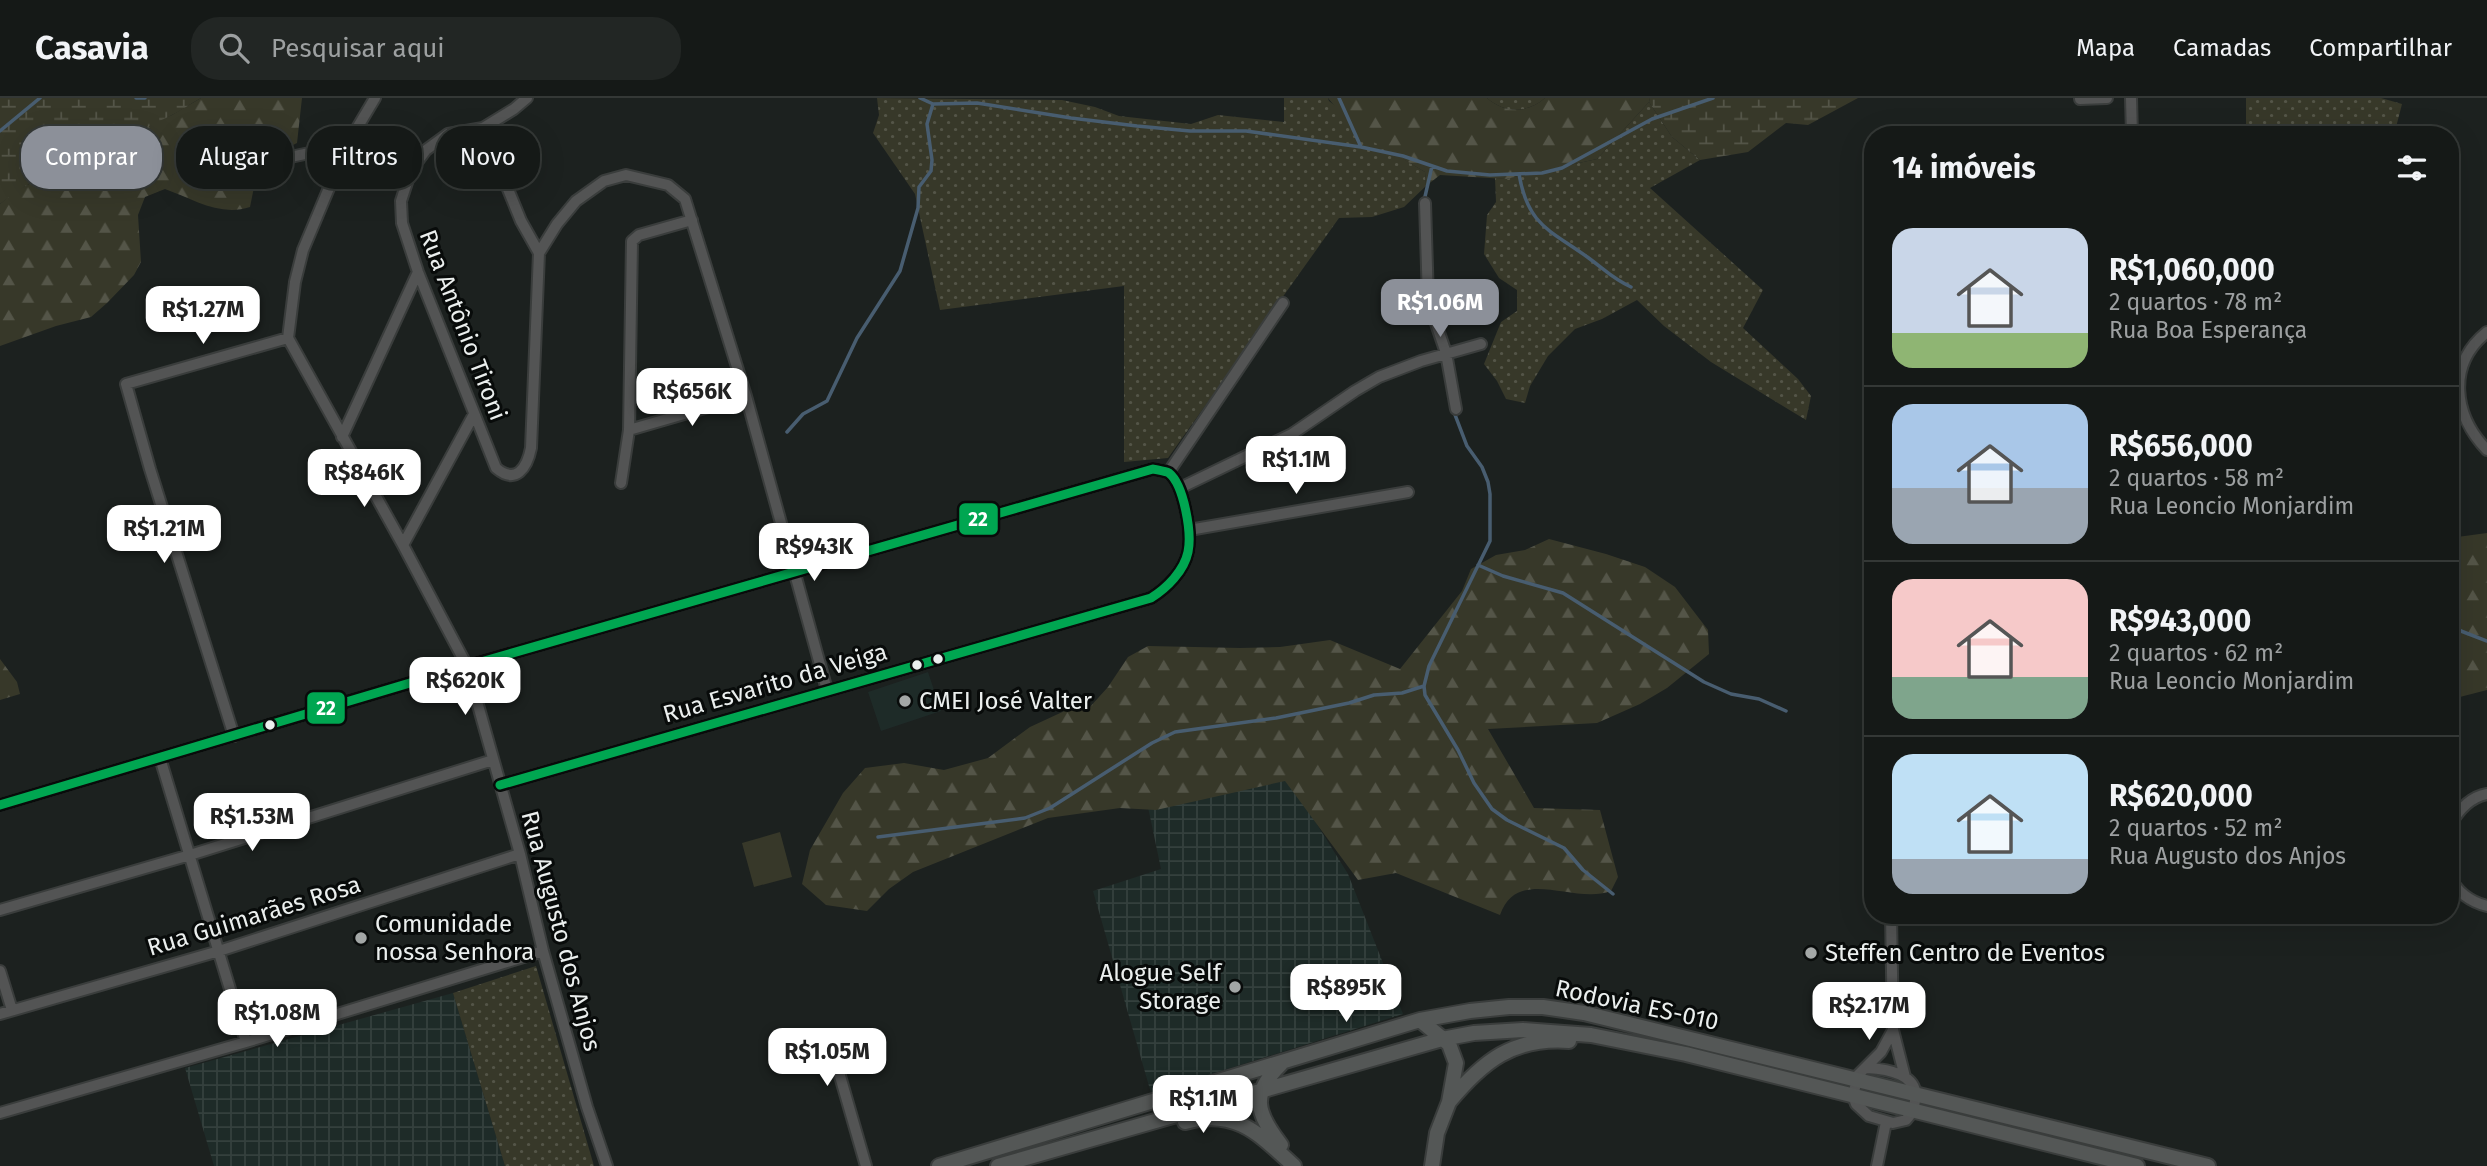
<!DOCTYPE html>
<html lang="pt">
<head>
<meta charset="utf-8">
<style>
	body { margin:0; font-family:"Fira Sans",sans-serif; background:#222624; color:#f1f3f6; height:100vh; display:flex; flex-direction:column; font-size:26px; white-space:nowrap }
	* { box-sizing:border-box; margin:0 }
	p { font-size:23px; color:#9da0a1 }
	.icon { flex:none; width:38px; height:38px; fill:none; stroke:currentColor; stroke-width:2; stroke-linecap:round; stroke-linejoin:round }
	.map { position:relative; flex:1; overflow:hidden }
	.side { position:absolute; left:1864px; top:28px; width:595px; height:798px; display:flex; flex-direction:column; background:#151917; border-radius:28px; box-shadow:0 7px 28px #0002,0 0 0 2px #343836 }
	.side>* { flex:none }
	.hud { position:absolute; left:21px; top:28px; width:665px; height:63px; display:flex; gap:14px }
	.price { position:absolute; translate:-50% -60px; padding:0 16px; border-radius:14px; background:#fff; color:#222; font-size:23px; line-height:46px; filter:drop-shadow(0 2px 4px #0008) }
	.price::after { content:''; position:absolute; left:50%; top:42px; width:21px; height:16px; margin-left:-10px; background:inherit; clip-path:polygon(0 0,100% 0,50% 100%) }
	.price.selected { background:#8c9099; color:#fff }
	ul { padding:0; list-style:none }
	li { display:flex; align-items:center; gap:21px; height:175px; padding:0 28px }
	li+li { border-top:2px solid #343836 }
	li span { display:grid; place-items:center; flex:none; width:196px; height:140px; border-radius:21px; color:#555 }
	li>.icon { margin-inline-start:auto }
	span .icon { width:84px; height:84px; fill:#fffc; stroke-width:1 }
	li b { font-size:30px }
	h2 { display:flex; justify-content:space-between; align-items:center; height:84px; padding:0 28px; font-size:30px }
	.tag { padding:0 24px; border-radius:28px; background:#151917; box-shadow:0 7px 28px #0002,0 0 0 2px #343836; font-size:24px; line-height:63px }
	.tag.selected { background:#8c9099; color:#fff }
	header { display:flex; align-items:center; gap:42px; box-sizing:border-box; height:98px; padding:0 35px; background:#151917; border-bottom:2px solid #343836 }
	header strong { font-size:33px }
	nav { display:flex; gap:38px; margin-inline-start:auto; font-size:24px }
	.search { width:490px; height:63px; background:#222624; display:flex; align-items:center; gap:18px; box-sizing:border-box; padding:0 24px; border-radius:28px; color:#9da0a1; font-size:26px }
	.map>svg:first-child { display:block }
	.built { fill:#1e2b28 }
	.industrial { fill:url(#industrial-grid) }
	.grass { fill:url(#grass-dots) }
	.forest { fill:url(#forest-firs) }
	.wetland { fill:url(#wetland-marsh) }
	.pitch { fill:#373829 }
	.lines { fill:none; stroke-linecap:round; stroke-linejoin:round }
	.stream { stroke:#485d70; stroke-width:3.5 }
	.street-casing { stroke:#3a3d3c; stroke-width:14 }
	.secondary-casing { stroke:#3a3d3c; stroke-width:18 }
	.street { stroke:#535454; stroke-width:10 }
	.secondary { stroke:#545756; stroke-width:14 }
	.bus-1-casing { stroke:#080b0a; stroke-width:14 }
	.bus-1 { stroke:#00a651; stroke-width:9 }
	.bus-dot { fill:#ebefee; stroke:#080b0a; stroke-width:2.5 }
	.poi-dot { fill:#a3a7a6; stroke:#080b0a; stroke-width:2.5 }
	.labels { text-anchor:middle; stroke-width:6; stroke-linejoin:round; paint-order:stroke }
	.street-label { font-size:24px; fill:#ebefee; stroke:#080b0a }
	.poi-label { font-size:24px; fill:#ebefee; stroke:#080b0a; text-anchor:start }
	.line-badge { stroke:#080b0a; stroke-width:2.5 }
	.badge-label { font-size:19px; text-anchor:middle; font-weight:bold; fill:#fff }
</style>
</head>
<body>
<header>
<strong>Casavia</strong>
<div class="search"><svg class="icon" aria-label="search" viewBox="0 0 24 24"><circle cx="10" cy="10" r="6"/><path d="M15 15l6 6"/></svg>Pesquisar aqui</div>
<nav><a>Mapa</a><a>Camadas</a><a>Compartilhar</a></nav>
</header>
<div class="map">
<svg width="2487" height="1068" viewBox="0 0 2487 1068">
	<defs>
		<pattern id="industrial-grid" width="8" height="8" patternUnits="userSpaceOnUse" patternTransform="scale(1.75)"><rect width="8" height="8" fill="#1e2b28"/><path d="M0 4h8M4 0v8" fill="none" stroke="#34403d"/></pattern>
		<pattern id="grass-dots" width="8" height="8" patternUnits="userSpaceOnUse" patternTransform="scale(1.75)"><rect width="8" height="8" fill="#373829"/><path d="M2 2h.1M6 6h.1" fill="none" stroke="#545548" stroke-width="1.8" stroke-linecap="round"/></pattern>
		<pattern id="forest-firs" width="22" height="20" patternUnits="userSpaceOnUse" patternTransform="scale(1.75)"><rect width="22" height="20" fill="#373829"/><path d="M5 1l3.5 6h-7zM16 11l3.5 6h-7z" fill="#545548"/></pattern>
		<pattern id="wetland-marsh" width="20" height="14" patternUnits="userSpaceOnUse" patternTransform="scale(1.75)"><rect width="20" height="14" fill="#373829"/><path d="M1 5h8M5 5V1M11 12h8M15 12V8" fill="none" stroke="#545548"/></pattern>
	</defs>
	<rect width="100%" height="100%" fill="#1c211f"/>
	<path class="built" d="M928 574 941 613 881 633 868 594Z"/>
	<path class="industrial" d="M1288 680 1348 776 1403 916 1151 995 1093 793 1161 771 1148 709Z
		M453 895 505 1068H214L185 970Z"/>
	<path class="grass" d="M877 0 1062 2 1095 9 1119 18 1191 26 1218 17 1284 24V0H1328L1329 3 1405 62 1425 74 1426 88 1404 109 1372 119 1339 120 1168 360 1124 364V188L940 212 915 96 873 35 879 17Z
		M1487 0H1545C1527 16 1504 15 1487 0Z
		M2246 0H2381L2402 6 2394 37H2246Z
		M1649 4 1672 39 1700 62 1650 90 1763 192 1743 230 1798 281 1811 298 1806 322 1711 264 1664 228 1637 202 1602 221 1575 231 1548 258 1530 288 1525 305 1506 301 1497 283 1484 266 1501 224 1517 213V192L1499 180 1484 156 1487 117 1496 104 1495 80 1506 81 1597 61Z
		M536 868 594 1068H505L453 895Z"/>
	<path class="forest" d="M201 0H302L297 45 259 64 250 109C220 119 193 101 165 91L145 99 138 117 141 164 134 177 107 205 91 219 56 228 0 248V106L16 93 109 44 172 17Z
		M1328 0H1487C1504 15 1527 16 1545 0H1650L1649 4 1597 61 1506 81 1440 77 1426 88 1425 74 1355 33Z
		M2487 435V592L2452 601 2450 598V440Z
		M1549 441 1606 456 1645 469 1675 489 1708 532 1709 556 1667 590 1640 606 1597 625 1488 631 1534 710 1600 712 1618 779 1611 793C1573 807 1518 767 1500 817L1396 775 1358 782 1285 683 1156 712 1120 710 1048 720 913 774 889 791 867 813 826 807 802 786 810 752 843 695 865 670 904 665 944 672 988 660 1030 629 1071 610H1089L1108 589 1128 559 1148 548 1240 550 1280 549 1330 542 1400 571 1462 493 1471 471 1496 457 1525 452Z
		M0 561 17 584 20 596 0 602Z"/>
	<path class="wetland" d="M0 0H201C190 6 179 14 168 19 112 46 50 67 0 106Z
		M1650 0H1858L1808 27 1786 25 1748 54 1700 62 1672 39 1649 4Z"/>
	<path class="pitch" d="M780 734 792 779 754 789 742 745Z"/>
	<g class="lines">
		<path class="stream" d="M136 0H145
			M920 0 933 6 977 5 1071 20 1137 28 1190 33H1246L1361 49 1403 58 1447 73 1490 77 1542 75 1562 70 1652 21 1713 0
			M1339 0 1361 49
			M0 33 40 0
			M1519 76C1528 129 1551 132 1590 161 1605 172 1613 181 1631 189
			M1424 103 1432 68
			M1454 314 1467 348 1482 369 1488 384 1490 396V443L1429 568 1424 588 1425 597 1458 652 1474 685 1492 711 1507 722 1564 750 1583 772 1613 796
			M787 334 803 316 827 303 857 240 900 173 918 110 919 89 931 73 932 62 927 26 933 6
			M1478 467 1503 478 1563 495 1704 584 1731 596 1759 601 1786 613
			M2450 525 2461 533 2487 543
			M878 739 1025 720 1050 710 1152 645 1175 634 1276 620 1349 605 1374 597 1402 595 1424 588"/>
		<defs>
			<path id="street" d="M375 0 347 47 303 152 295 184 288 240 403 447 467 568 520 756 543 853 587 1009 607 1068
				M527 0 514 11 483 30 448 36 426 52 411 72 401 103 402 125 418 174 496 370C516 387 527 370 531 350L539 155 557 126 576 103 604 83 626 77 668 87 685 101 746 298 827 592
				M2131 0 2132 37
				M2080 1 2107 0
				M483 30 521 123 539 155
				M267 64 347 47
				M1425 105 1428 202 1446 255 1456 311
				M2487 234C2446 267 2454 318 2487 352
				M629 332 746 298
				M342 339 418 174
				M1168 375 1283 205
				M621 385 629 332 632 143 639 137 692 122
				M1180 390 1292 336 1355 293 1379 279 1421 263 1481 246
				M1189 432 1408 394
				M403 447 473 318
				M234 638 150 371 126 286 288 240
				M160 660 246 944
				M0 707 467 568 1153 371C1157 372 1165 373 1169 375 1184 387 1192 435 1188 454 1184 473 1167 490 1151 500L500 687
				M2450 727C2458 713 2470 699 2487 696
				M2450 778C2456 794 2471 804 2487 808
				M0 812 190 757 493 662
				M1891 817 1893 932 1905 979
				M0 873 12 912
				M0 916 219 853 520 756
				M1867 970C1887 971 1920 976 1915 1003 1914 1011 1912 1016 1906 1022L1893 1025 1869 1018 1856 1006 1853 998 1858 977 1881 954 1893 932
				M0 1015 246 944 543 853
				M866 1068 840 978V966L879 954
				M1877 1068 1886 1024"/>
			<path id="secondary" d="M1420 922 1449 946 1456 965 1449 1004 1437 1035 1432 1068
				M1281 966C1250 996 1256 1015 1281 1047
				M1449 1004C1483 963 1513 939 1569 943
				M1185 1024C1236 1010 1259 1036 1294 1068
				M939 1068 1420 922 1470 913 1509 909H1543L1584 915 2208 1068
				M998 1068 1442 941 1474 935 1523 932 1591 937 1686 956 2137 1068"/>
		</defs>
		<use href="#street" class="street-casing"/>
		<use href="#secondary" class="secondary-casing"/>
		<use href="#street" class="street"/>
		<use href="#secondary" class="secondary"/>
		<defs>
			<path id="bus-1" d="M0 707 467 568 1153 371C1157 372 1165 373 1169 375 1184 387 1192 435 1188 454 1184 473 1167 490 1151 500L500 687"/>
		</defs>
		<use href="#bus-1" class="bus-1-casing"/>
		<use href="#bus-1" class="bus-1"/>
	</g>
	<g class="bus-dot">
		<circle cx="938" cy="561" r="6"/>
		<circle cx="917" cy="567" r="6"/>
		<circle cx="270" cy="627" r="6"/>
	</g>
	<g class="poi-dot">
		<circle cx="905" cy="603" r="7"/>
		<circle cx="361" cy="840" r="7"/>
		<circle cx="1811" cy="855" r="7"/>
		<circle cx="1235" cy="889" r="7"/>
	</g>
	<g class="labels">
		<g class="street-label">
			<text transform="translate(463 227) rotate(69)" y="8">Rua Antônio Tironi</text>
			<text transform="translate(775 585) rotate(-16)" y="8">Rua Esvarito da Veiga</text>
			<text transform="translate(254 818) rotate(-17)" y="8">Rua Guimarães Rosa</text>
			<text transform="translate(561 833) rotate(75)" y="8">Rua Augusto dos Anjos</text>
			<text transform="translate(1637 907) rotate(12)" y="8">Rodovia ES-010</text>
		</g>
		<g class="poi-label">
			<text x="919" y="611">CMEI José Valter</text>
			<text x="375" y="834">Comunidade<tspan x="375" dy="28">nossa Senhora</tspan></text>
			<text x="1825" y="863">Steffen Centro de Eventos</text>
			<text x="1221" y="883" text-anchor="end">Alogue Self<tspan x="1221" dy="28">Storage</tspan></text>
		</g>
	</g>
	<g class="line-badge">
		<rect x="958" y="404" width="41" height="34" rx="7" fill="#00a651"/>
		<rect x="306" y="593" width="40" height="34" rx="7" fill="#00a651"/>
	</g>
	<g class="badge-label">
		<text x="978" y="428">22</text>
		<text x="326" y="617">22</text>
	</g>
</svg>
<b class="price selected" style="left:1440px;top:241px">R$1.06M</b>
<b class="price" style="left:203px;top:248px">R$1.27M</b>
<b class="price" style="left:692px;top:330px">R$656K</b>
<b class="price" style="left:1296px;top:398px">R$1.1M</b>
<b class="price" style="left:364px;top:411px">R$846K</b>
<b class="price" style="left:164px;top:467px">R$1.21M</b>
<b class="price" style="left:814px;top:485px">R$943K</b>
<b class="price" style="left:465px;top:619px">R$620K</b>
<b class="price" style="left:252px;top:755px">R$1.53M</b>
<b class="price" style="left:1346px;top:926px">R$895K</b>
<b class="price" style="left:1869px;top:944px">R$2.17M</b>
<b class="price" style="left:277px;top:951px">R$1.08M</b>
<b class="price" style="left:827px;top:990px">R$1.05M</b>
<b class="price" style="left:1203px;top:1037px">R$1.1M</b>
<div class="hud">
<a class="tag selected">Comprar</a>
<a class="tag">Alugar</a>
<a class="tag">Filtros</a>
<a class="tag">Novo</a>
</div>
<section class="side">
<h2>14 imóveis<svg class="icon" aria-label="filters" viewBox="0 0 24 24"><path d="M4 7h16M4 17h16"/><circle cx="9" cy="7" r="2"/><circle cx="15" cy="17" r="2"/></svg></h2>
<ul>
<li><span style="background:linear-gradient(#c9d6e8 75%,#8fb573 0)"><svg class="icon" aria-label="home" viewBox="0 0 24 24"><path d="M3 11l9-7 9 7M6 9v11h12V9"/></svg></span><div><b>R$1,060,000</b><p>2 quartos · 78 m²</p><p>Rua Boa Esperança</p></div></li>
<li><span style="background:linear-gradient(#a9c7e8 60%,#9aa5b1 0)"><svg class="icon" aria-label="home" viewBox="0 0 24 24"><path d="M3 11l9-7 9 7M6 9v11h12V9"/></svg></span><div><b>R$656,000</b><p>2 quartos · 58 m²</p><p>Rua Leoncio Monjardim</p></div></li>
<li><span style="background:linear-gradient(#f6c9c9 70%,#7fa58c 0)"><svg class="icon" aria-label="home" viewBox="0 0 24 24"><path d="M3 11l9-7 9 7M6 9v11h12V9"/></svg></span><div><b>R$943,000</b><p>2 quartos · 62 m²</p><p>Rua Leoncio Monjardim</p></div></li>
<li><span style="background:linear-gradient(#bfe0f5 75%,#9aa5b1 0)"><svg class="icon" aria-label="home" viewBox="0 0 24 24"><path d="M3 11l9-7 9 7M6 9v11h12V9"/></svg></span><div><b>R$620,000</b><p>2 quartos · 52 m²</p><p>Rua Augusto dos Anjos</p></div></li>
</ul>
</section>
</div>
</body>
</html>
